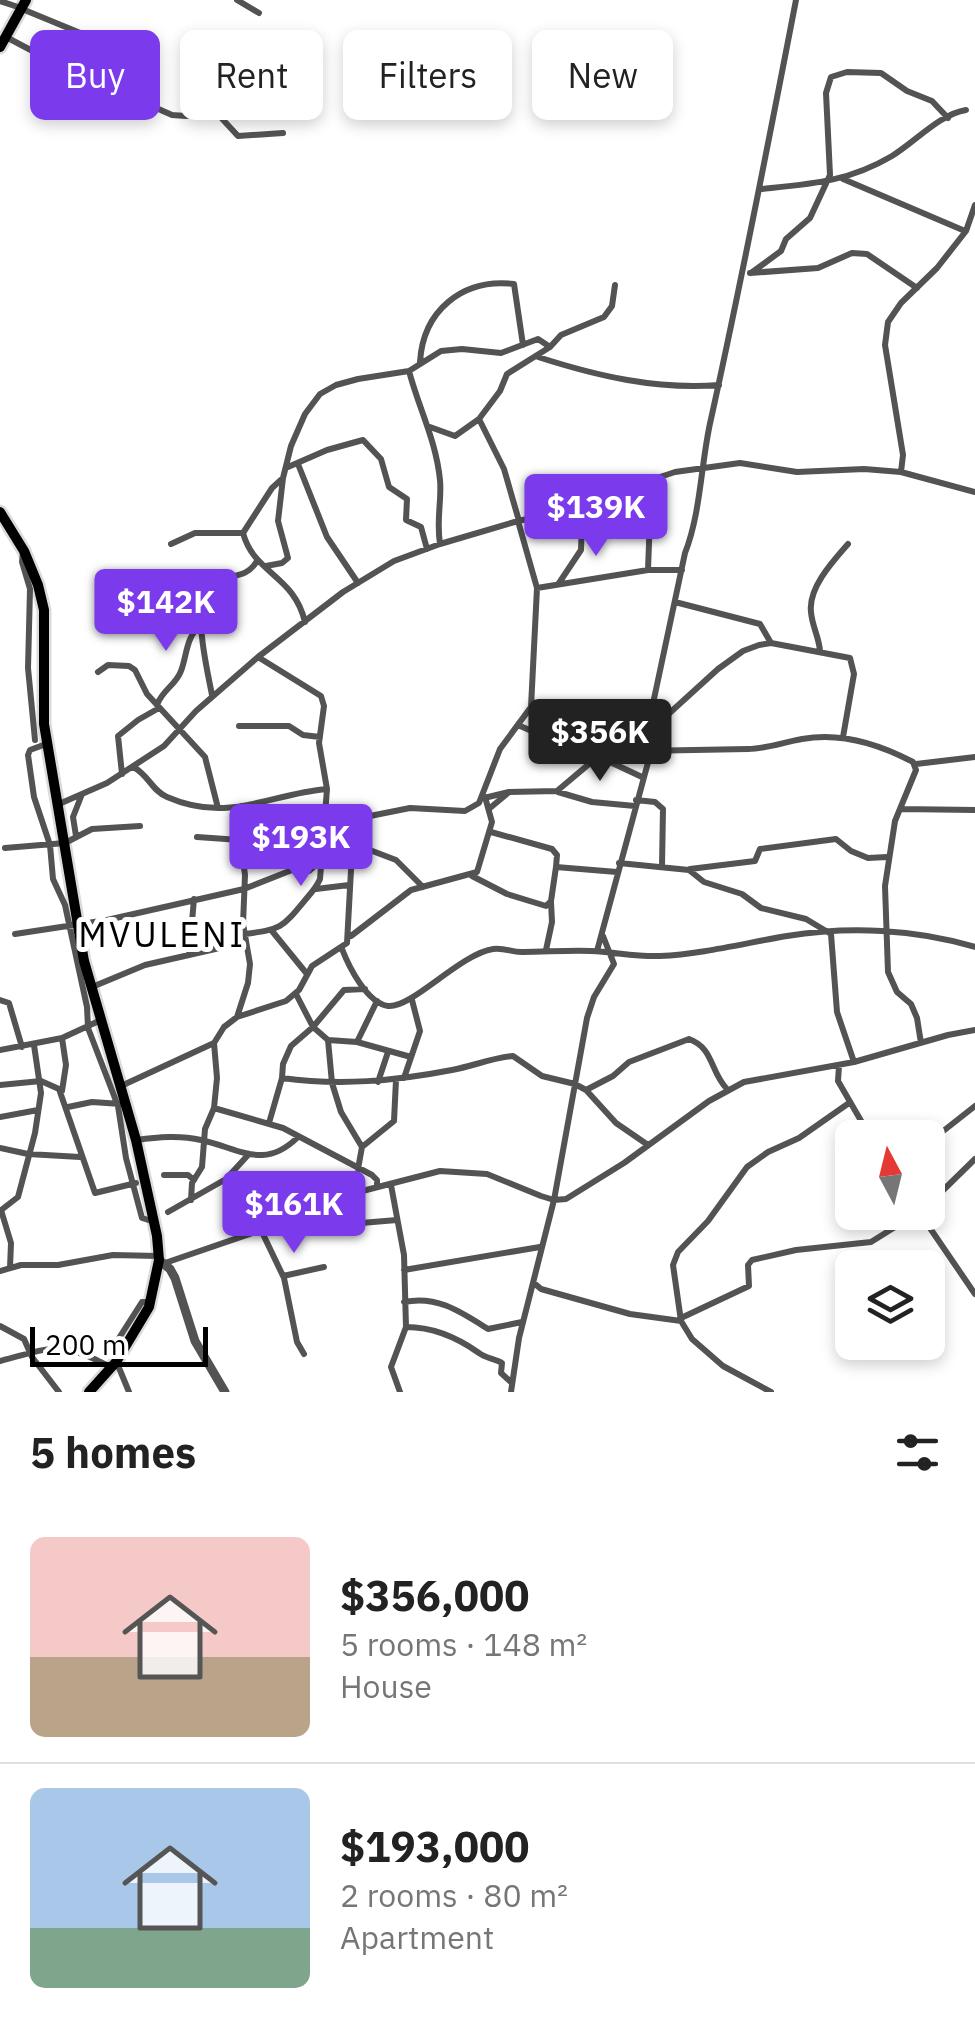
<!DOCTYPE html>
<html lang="en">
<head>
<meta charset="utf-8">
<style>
	body { margin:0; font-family:"IBM Plex Sans",sans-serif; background:#f2f2f2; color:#222; height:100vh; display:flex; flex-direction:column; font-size:38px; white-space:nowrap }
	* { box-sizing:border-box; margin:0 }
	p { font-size:32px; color:#767676 }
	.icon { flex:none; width:55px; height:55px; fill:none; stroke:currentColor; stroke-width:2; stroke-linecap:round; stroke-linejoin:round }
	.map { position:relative; height:1392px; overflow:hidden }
	.panel { display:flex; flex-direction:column; background:#fff; flex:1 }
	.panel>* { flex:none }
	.banner { position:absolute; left:30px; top:30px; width:915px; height:90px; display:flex; gap:20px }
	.needle { width:65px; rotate:353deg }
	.buttons { position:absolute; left:835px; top:1120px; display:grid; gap:20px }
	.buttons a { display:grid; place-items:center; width:110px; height:110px; border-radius:15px; background:#fff; box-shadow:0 5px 15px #0003; font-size:50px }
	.scale { position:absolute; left:30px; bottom:25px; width:178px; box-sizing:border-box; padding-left:10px; border:5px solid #000; border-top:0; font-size:28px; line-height:35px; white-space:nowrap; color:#000; -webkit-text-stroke:8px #fff; paint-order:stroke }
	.price { position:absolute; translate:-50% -85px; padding:0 22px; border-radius:10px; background:#7c3aed; color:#fff; font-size:32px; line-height:65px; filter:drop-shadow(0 2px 5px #0008) }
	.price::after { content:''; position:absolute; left:50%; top:60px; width:30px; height:22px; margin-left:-15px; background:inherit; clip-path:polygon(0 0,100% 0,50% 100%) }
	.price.current { background:#222; color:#fff }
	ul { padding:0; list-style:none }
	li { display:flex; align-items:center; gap:30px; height:250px; padding:0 30px }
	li+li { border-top:2px solid #e0e0e0 }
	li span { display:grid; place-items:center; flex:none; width:280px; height:200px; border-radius:15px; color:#555 }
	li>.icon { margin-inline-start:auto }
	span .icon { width:120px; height:120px; fill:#fffc; stroke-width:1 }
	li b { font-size:42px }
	h2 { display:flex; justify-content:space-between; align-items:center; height:120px; padding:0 30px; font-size:42px }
	.pill { padding:0 35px; border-radius:15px; background:#fff; box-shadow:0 5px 15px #0003; font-size:35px; line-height:90px }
	.pill.current { background:#7c3aed; color:#fff }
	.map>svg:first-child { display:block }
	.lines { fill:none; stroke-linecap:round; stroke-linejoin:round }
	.primary-casing { stroke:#dbdbdb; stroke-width:15 }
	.minor { stroke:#535353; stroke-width:6 }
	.tertiary { stroke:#535353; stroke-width:9 }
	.primary { stroke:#000; stroke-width:10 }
	.labels { text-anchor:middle; stroke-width:10; stroke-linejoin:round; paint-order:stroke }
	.quarter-label { font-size:35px; letter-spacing:2.5px; fill:#000; stroke:#fff }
</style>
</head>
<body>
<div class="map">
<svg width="975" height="1392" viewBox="0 0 975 1392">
	<rect width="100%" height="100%" fill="#fff"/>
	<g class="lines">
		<defs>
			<path id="primary" d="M0 47 26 0
				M0 512 24 551 38 585 44 610V724L84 961 136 1140 157 1236 159 1260 149 1307 116 1362 89 1392"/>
		</defs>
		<use href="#primary" class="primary-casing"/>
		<path class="minor" d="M237 0 259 13
			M0 1 21 8
			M22 9 129 53
			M6 37 116 95 136 99 172 115 186 116 214 110 238 136 283 133
			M843 179 965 231
			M761 189C811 184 848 182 892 156 915 142 940 114 966 110
			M750 273 818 268 852 253 867 254 917 288
			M751 273 781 251 786 239 810 218 830 175 826 93 831 77 847 72 881 73 907 91 932 101 948 118
			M538 357C597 376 657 390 719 385
			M420 362C423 311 462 278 514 284L523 345
			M409 371C419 409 436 440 440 480 442 501 436 519 440 544
			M479 419 504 469 519 521
			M430 427 455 436 479 419 500 391 507 374 550 347 561 335 604 317 612 306 615 285
			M298 464 327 537 358 583
			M288 467 327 450 363 440 381 459 389 487 407 499 406 520 421 527 427 549
			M901 472 903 455 885 345 888 322 901 303 937 268 966 231 975 205
			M628 497 650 517 648 570
			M243 533C254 574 294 575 305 622
			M171 544 195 533H243L272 488 283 478 291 446 305 414 320 394 336 385 358 379 409 371 441 351 462 349 501 353 538 339 550 347
			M23 553 22 562 30 589 28 668 35 740
			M266 566 282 563 288 558 278 521 283 478
			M559 583 581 550 582 522 593 506
			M537 588 648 570H682
			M675 602 760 624 771 643
			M820 651C819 637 812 626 811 612 808 588 833 561 848 544
			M98 672 108 665 129 666 135 670 147 694 205 757 218 808
			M212 695C208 672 187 593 216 581 233 574 247 578 257 561
			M157 705C162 690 176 685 181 671 187 655 186 637 200 626
			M518 725 595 759C612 761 623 752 640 751 676 750 712 750 748 749 766 749 784 742 802 739 840 732 879 744 913 762L916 770 895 821 885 886 888 972 897 992 911 1004 917 1018 921 1043
			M239 726H289L303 735 320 737
			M652 729 718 669 743 651 759 645 771 643 850 658 854 674 843 737
			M46 744 30 750 28 755 34 797 50 845 53 879 65 905 87 1007 88 1028 118 1106 126 1158 142 1218 155 1222
			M608 761 642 777
			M916 764 975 757
			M133 767C148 774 152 791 167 797 229 824 268 794 327 789
			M122 774 118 736 138 720 159 708
			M558 792 592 802 635 806
			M484 798 509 792 557 791 595 759
			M636 800 655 802 663 809 662 866
			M59 804 107 783 164 746 196 711 258 657 343 592 394 561 440 544 518 521 628 497 660 477 675 472 740 463 797 472 864 469 901 472 975 492
			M490 808 508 793
			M900 809 975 810
			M491 832 552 849 557 855 556 867
			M76 836 73 817 82 794
			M197 837 240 840
			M354 844 396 860 423 887
			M5 848 65 843 92 829 140 826
			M321 853 352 852
			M619 863 689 870 704 882 742 894 761 908 806 919 831 934 837 1012 854 1062
			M690 869 755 861 760 849 836 839 851 851 868 858 887 857
			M472 876 507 894 546 906 551 901 556 867 617 872
			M316 889 349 885
			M272 931 307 974
			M15 934 107 920 244 889 292 870 309 871 319 862
			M245 934C282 929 282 928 306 899 312 892 316 888 320 879L327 789 319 743 324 706 321 696 258 657
			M351 936 411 890 477 872 492 822 485 797
			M342 949C349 967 367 1003 388 1006 411 1009 460 954 493 949 504 947 513 953 523 952 546 952 568 950 591 951 614 952 637 957 660 956 702 954 745 943 787 936 849 926 915 929 975 947
			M546 950 552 922 551 902
			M597 951 653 744 651 713 685 553C701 513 701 461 711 419 742 279 769 140 796 0
			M189 955 194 899
			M92 987 145 965 246 942
			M296 994 313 1027 328 1040 332 1083 341 1112 362 1147
			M0 1000 9 1003 22 1047
			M237 1017 248 983 250 964 243 924 245 875 239 830 241 806
			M328 1040 357 1042 411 1057
			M357 1042 377 1001
			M0 1050 62 1038 101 1020
			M839 1066 838 1081 871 1138
			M282 1078C340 1086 395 1081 452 1070 473 1066 492 1058 513 1056L542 1076 575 1084 586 1090 616 1123 648 1145
			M404 1078 420 1031 412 1000
			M378 1082 388 1052
			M0 1085 41 1081 59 1089 95 1193 136 1183
			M121 1086 214 1043 224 1027 237 1017 286 1001 299 990 312 966 347 943 352 852 360 818 410 808 465 811 479 803 500 749 531 707 537 588 518 521
			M586 1090 613 1076 629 1062 689 1039C714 1048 710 1072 727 1089
			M62 1091 66 1065 62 1038
			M68 1107 92 1102 121 1104
			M214 1108 217 1078 214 1043
			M0 1117 38 1110
			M269 1123 282 1078 283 1064 291 1046 313 1027 344 990 365 989
			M136 1140C158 1137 180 1135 201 1140 239 1148 264 1171 298 1137
			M928 1143 975 1106
			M0 1148 28 1154 80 1157
			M358 1169 362 1147 394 1121 396 1080
			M164 1175H188L194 1180
			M391 1185 404 1255 406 1327 391 1367 400 1392
			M191 1200 192 1183 202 1167 205 1129 214 1108 283 1128 372 1175 377 1180V1187
			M928 1205 975 1159
			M1 1210 11 1243 10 1268
			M0 1211 18 1197 35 1133 41 1093 34 1045
			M168 1212 226 1179 249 1154
			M919 1212 975 1294
			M349 1224 397 1220
			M261 1230 284 1278 297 1342 304 1354
			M165 1263 261 1230 343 1196 440 1171 487 1174 541 1196 554 1200 566 1199 624 1163 709 1101 744 1082 854 1062 948 1035 975 1030
			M404 1270 540 1247
			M0 1271 21 1265H58L113 1255 158 1256
			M283 1276 324 1267
			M534 1283 541 1289 630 1314 681 1321
			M404 1302C437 1295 461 1312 488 1329L522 1322
			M681 1318 749 1286 748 1265 752 1260 796 1250 871 1242 919 1212
			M0 1326 24 1339 32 1357 59 1392
			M406 1327C434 1327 458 1338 479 1353 485 1358 495 1359 502 1363L501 1373 512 1383
			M119 1359 112 1349 142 1302H149
			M0 1361C52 1348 59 1339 110 1367
			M117 1363 129 1392
			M511 1392 519 1338 554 1200 587 1018 594 997 614 964 603 936
			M771 1392 723 1366 692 1339 681 1321 673 1265 678 1252 708 1221 747 1167 768 1152 799 1138 849 1103"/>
		<path class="tertiary" d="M159 1260 170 1269 175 1278 195 1341 225 1392"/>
		<use href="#primary" class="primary"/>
	</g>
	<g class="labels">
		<g class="quarter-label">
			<text x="162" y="947">MVULENI</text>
		</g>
	</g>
</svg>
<div class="buttons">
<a><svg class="needle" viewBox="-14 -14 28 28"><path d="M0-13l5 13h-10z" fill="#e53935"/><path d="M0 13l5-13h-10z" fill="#767676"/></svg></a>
<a><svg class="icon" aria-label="layers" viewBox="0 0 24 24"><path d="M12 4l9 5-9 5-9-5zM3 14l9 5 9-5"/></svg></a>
</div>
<div class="scale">200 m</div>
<b class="price" style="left:596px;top:559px">$139K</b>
<b class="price" style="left:166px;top:654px">$142K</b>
<b class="price current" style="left:600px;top:784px">$356K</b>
<b class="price" style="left:301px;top:889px">$193K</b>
<b class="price" style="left:294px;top:1256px">$161K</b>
<div class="banner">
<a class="pill current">Buy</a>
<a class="pill">Rent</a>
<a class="pill">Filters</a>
<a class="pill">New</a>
</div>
</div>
<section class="panel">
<h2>5 homes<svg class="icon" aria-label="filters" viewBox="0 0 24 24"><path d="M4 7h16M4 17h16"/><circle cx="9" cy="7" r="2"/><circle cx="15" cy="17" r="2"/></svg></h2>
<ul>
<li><span style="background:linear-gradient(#f6c9c9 60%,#b9a48a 0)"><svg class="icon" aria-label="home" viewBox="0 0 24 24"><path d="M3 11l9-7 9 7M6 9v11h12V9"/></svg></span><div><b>$356,000</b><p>5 rooms · 148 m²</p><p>House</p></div></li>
<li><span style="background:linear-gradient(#a9c7e8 70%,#7fa58c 0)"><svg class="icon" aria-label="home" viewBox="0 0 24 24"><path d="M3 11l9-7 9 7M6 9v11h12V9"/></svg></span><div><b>$193,000</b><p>2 rooms · 80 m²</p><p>Apartment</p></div></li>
</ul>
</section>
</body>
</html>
